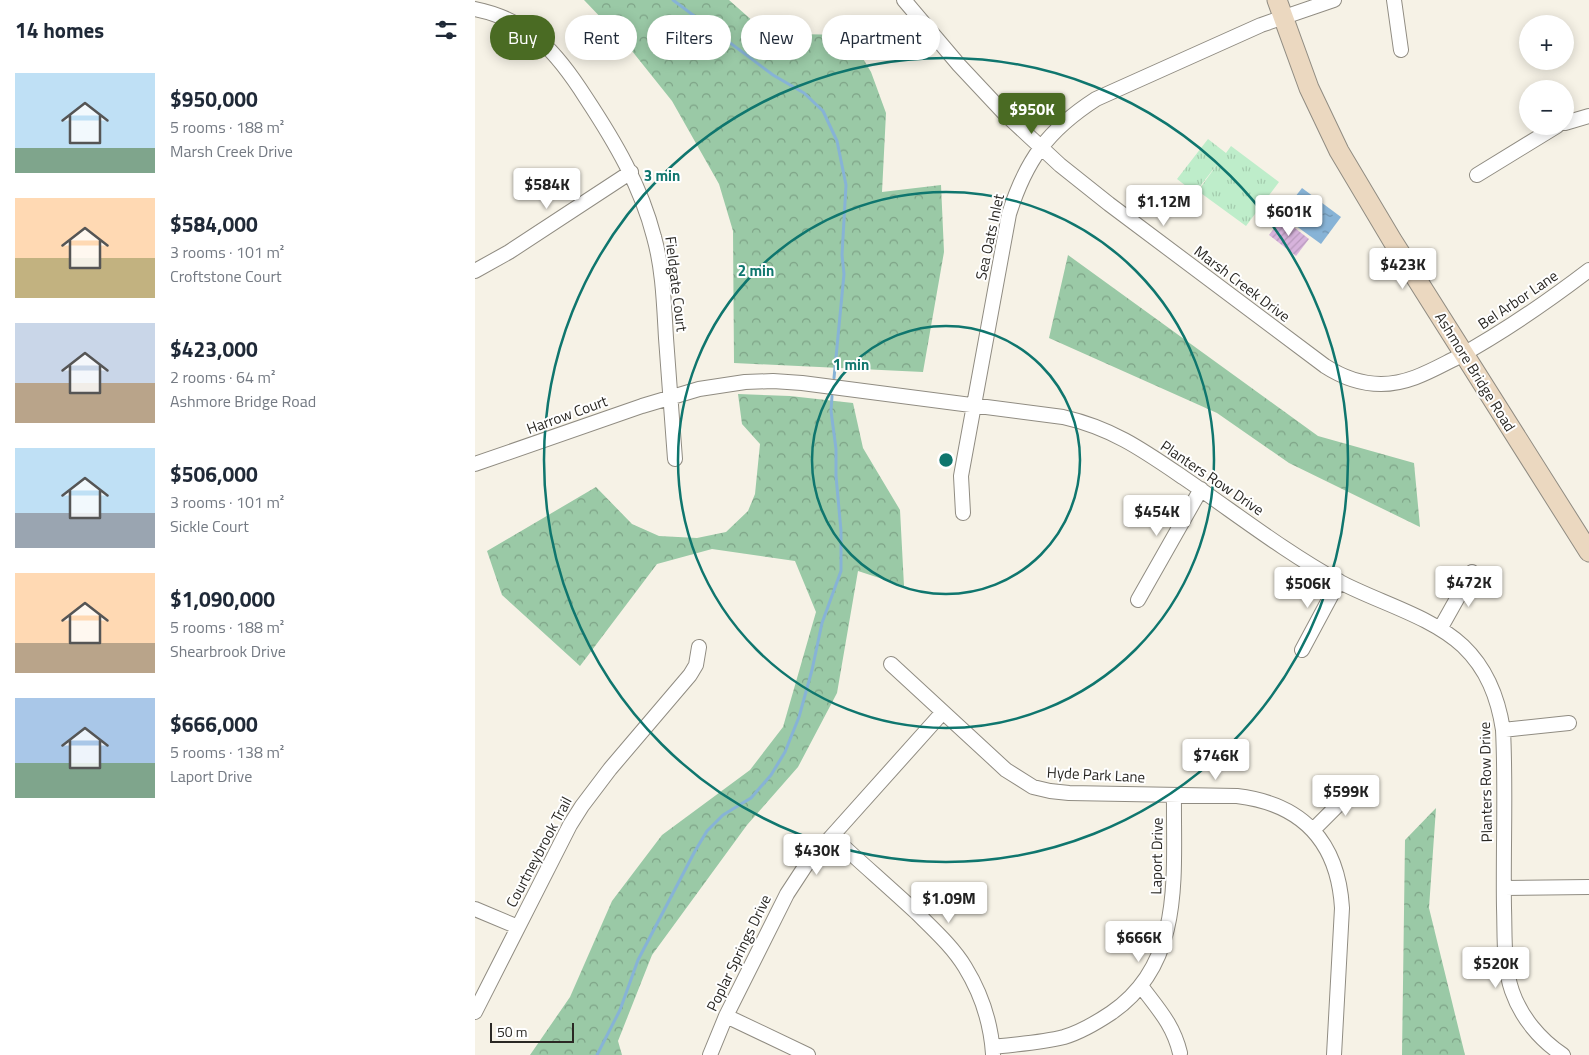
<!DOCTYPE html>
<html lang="en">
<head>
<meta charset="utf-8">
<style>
	body { margin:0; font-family:"Titillium Web",sans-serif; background:#f2f2f3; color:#1f2937; height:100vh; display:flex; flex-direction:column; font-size:19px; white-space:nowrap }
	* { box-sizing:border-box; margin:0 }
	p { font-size:16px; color:#747a83 }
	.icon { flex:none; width:28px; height:28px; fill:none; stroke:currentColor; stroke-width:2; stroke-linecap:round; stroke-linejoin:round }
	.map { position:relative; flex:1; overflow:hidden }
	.side { display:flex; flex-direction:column; background:#fff; width:475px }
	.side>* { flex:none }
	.guide { position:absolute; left:15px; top:15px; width:475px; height:45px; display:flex; gap:10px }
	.controls { position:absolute; left:1044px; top:15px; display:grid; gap:10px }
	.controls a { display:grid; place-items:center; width:55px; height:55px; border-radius:50%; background:#fff; box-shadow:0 2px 12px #0003; font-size:25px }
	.scale { position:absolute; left:15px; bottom:12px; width:84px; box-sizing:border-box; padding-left:5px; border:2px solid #2a2824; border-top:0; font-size:14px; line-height:18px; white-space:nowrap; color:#2a2824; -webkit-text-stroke:4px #fff; paint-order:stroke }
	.price { position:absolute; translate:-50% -42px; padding:0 11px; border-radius:5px; background:#fff; color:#222; font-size:16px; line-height:32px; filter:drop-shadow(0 1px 2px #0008) }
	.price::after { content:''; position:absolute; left:50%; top:30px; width:15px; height:11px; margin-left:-8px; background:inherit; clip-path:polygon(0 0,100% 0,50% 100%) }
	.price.current { background:#4a6b23; color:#fff }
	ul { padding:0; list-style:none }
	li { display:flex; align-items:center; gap:15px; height:125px; padding:0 15px }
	li span { display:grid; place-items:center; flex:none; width:140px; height:100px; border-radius:0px; color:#555 }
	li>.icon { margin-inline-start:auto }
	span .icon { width:60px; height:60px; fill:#fffc; stroke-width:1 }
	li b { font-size:21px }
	h2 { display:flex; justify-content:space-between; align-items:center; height:60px; padding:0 15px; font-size:21px }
	.chip { padding:0 18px; border-radius:22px; background:#fff; box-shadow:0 2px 12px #0003; font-size:18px; line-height:45px }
	.chip.current { background:#4a6b23; color:#fff }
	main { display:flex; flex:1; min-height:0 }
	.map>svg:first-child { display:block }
	.forest { fill:url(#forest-crowns) }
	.park { fill:url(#park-tufts) }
	.water { fill:url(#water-ripples) }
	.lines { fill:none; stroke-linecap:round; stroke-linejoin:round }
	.stream { stroke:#87b3d6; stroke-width:3 }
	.building { fill:url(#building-hatch) }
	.minor-casing { stroke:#908c82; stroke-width:16 }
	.secondary-casing { stroke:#908c82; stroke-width:21 }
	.minor { stroke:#fff; stroke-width:14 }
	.secondary { stroke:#ebd8c0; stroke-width:19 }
	.ring { fill:none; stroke:#0f766e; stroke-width:2.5 }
	.labels { text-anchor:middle; stroke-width:4; stroke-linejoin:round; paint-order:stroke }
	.street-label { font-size:15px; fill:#2a2824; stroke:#fff }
	.centre { fill:#0f766e; stroke:#fff; stroke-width:2.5 }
	.ring-label { font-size:15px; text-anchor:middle; font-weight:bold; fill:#0f766e; stroke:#fff; stroke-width:4; stroke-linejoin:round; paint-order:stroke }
</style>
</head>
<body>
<main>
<section class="side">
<h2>14 homes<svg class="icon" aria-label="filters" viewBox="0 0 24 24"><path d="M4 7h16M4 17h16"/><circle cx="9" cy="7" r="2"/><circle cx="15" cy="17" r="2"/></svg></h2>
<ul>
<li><span style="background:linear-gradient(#bfe0f5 75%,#7fa58c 0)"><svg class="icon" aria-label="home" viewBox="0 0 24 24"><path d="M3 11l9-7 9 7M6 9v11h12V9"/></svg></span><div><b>$950,000</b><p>5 rooms · 188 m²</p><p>Marsh Creek Drive</p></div></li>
<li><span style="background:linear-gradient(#ffd9b3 60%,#c2b280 0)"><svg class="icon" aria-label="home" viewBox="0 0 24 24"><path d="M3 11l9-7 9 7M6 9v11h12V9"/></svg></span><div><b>$584,000</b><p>3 rooms · 101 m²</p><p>Croftstone Court</p></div></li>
<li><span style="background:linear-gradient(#c9d6e8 60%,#b9a48a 0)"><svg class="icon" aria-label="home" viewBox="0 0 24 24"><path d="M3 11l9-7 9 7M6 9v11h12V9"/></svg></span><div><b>$423,000</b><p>2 rooms · 64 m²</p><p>Ashmore Bridge Road</p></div></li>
<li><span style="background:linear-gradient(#bfe0f5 65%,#9aa5b1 0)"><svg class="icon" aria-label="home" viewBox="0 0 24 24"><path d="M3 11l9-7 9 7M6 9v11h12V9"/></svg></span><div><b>$506,000</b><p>3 rooms · 101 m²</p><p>Sickle Court</p></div></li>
<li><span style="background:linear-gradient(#ffd9b3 70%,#b9a48a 0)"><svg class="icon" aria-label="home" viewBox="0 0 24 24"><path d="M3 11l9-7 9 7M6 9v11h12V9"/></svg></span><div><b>$1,090,000</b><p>5 rooms · 188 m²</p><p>Shearbrook Drive</p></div></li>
<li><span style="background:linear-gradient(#a9c7e8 65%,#7fa58c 0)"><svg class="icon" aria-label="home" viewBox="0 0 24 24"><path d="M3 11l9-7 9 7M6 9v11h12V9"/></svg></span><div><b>$666,000</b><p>5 rooms · 138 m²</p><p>Laport Drive</p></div></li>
</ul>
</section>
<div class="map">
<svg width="1114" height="1055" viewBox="0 0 1114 1055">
	<defs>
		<pattern id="forest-crowns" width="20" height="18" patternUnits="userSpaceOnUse" patternTransform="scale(1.25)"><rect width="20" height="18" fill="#9ac9a6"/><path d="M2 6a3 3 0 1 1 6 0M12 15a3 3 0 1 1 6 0" fill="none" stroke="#7ea387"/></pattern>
		<pattern id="park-tufts" width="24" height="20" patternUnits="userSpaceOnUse" patternTransform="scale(1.25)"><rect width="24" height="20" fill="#beedca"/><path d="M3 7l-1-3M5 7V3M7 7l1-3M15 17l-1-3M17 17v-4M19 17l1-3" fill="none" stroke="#a3cbad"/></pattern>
		<pattern id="water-ripples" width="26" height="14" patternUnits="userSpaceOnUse" patternTransform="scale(1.25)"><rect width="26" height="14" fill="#87b3d6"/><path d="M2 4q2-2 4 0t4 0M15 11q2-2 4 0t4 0" fill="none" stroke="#6f92ad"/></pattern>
		<pattern id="building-hatch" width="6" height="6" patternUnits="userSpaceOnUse" patternTransform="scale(1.25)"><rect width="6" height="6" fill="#d7b3dc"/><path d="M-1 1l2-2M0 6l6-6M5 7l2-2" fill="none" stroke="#b99abd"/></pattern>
	</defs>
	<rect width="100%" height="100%" fill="#f6f2e6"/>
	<path class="forest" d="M109 0H254L280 23 320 34 374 35 396 72 411 113 407 192 466 185 469 252 448 372 259 363 258 231 244 184 197 101 153 46Z
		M593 255 843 436 939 463 945 527 814 463 742 413 574 338Z
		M263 394 315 396 378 403 388 448 425 510 429 586 383 571 362 693 323 767 272 825 177 955 143 1041 147 1055H55L95 997 137 901 187 835 275 770 308 727 341 612 320 561 237 549 182 564 105 666 27 595 12 551 121 487 157 524 184 536 222 538 251 532 273 511 280 494 285 444 267 424Z
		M961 808 954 908 990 1055H927L930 840Z"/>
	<path class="park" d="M733 139 751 153 756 146 804 182 771 226 723 191 746 159 720 193 702 179Z"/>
	<path class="water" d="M827 188 866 217 846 244 806 215Z"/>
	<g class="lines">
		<path class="stream" d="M198 0 298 75 329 93 348 111 362 141 371 185 367 255 369 274 359 378
			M122 1055 145 1010 163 960 220 851 232 831 248 815 276 798 296 775 310 752 324 717 337 670 347 623 366 571V531L361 476V449L356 411 357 396"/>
	</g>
	<path class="building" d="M807 218 834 239 821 256 794 235Z"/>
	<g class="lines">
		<defs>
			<path id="minor" d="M429 0 484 65 529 113 585 165 634 204 850 366C867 377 885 384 906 384 934 384 957 370 981 358 1027 333 1072 302 1114 270
				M919 0 926 50
				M0 9C55 20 83 54 111 98 140 142 166 186 179 237 188 269 189 304 191 338 194 378 197 418 200 459
				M1090 123 1114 116
				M1002 175 1082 126
				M0 271 34 252 156 172
				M0 464 167 406 224 389 270 382 298 381 327 383 588 417C637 428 668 450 709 478 759 512 810 552 863 581 902 602 956 616 988 646 1012 669 1023 697 1028 730 1031 789 1028 849 1029 908 1030 936 1028 965 1037 991 1046 1017 1065 1040 1088 1055
				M488 513 486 476 534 214C551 160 573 130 621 99L786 25 859 0
				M663 600 726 489
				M965 629 997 572
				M827 650 864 581
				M416 664 531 770 558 787 575 791 594 793 762 796C828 804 863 842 867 908L859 1055
				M1028 730 1094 723
				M838 830 884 784
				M357 836C385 862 414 887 442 913 459 930 478 947 490 967 506 993 516 1024 518 1054
				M1029 888 1114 887
				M0 909 43 927
				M666 986C683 1009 698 1024 705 1053
				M0 1012 95 825 107 806 135 769 215 675 221 665 224 647
				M251 1016 333 1055
				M518 1047C541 1044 566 1043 589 1037 606 1032 621 1023 636 1013 710 963 698 873 699 795
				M235 1055 251 1016 312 894 331 865 468 712"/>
			<path id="secondary" d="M802 0 834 88 864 151 917 240 1114 552"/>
		</defs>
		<use href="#minor" class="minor-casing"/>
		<use href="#secondary" class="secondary-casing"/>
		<use href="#minor" class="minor"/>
		<use href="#secondary" class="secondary"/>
	</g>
	<g class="ring">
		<circle cx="471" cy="460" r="134"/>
		<circle cx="471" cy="460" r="268"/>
		<circle cx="471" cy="460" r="402"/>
	</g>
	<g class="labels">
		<g class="street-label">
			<text transform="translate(515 237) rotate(-78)" y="5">Sea Oats Inlet</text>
			<text transform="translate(201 284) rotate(83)" y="5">Fieldgate Court</text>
			<text transform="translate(767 284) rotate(37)" y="5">Marsh Creek Drive</text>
			<text transform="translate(1043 300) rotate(-34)" y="5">Bel Arbor Lane</text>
			<text transform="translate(1000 372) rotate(58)" y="5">Ashmore Bridge Road</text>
			<text transform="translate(92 415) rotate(-20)" y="5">Harrow Court</text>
			<text transform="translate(737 478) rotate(34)" y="5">Planters Row Drive</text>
			<text transform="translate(621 775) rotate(3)" y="5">Hyde Park Lane</text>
			<text transform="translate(1011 782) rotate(-91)" y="5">Planters Row Drive</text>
			<text transform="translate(64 852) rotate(-62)" y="5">Courtneybrook Trail</text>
			<text transform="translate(682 856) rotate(-89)" y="5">Laport Drive</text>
			<text transform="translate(264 953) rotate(-64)" y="5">Poplar Springs Drive</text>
		</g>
	</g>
	<circle cx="471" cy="460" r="8" class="centre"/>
	<g class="ring-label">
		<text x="187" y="181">3 min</text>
		<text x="281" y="276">2 min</text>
		<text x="376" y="370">1 min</text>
	</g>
</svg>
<div class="controls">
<a>+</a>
<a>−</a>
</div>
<div class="scale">50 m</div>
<b class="price current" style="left:557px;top:135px">$950K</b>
<b class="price" style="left:72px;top:210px">$584K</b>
<b class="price" style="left:689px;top:227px">$1.12M</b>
<b class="price" style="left:814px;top:237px">$601K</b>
<b class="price" style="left:928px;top:290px">$423K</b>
<b class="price" style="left:682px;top:537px">$454K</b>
<b class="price" style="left:994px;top:608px">$472K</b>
<b class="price" style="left:833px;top:609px">$506K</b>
<b class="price" style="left:741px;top:781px">$746K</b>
<b class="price" style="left:871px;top:817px">$599K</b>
<b class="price" style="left:342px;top:876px">$430K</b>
<b class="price" style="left:474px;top:924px">$1.09M</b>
<b class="price" style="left:664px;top:963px">$666K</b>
<b class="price" style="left:1021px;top:989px">$520K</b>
<div class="guide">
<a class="chip current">Buy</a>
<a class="chip">Rent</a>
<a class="chip">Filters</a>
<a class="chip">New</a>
<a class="chip">Apartment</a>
</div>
</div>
</main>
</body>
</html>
